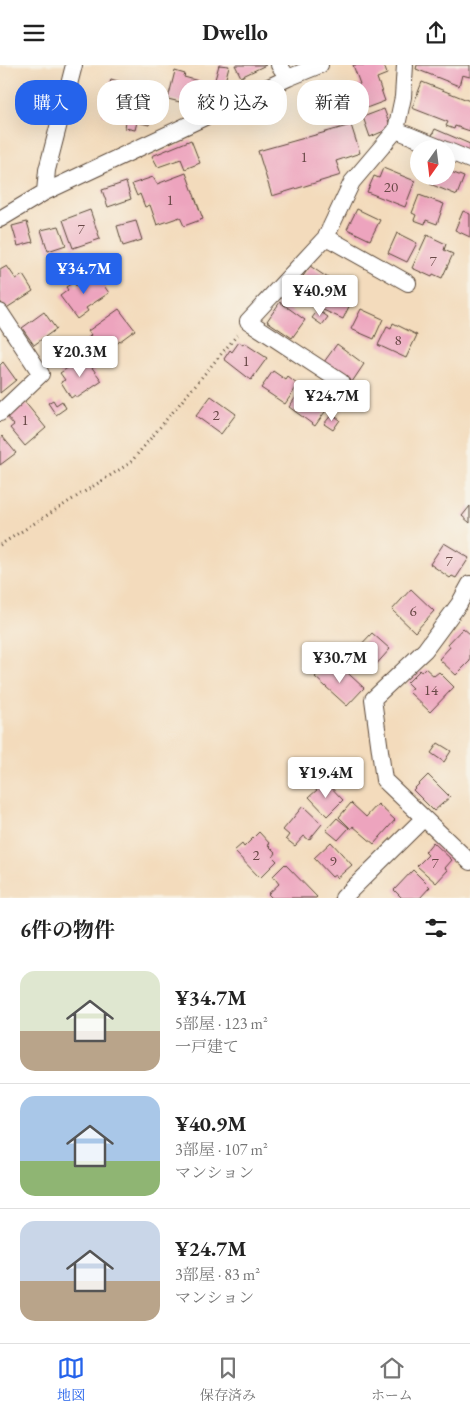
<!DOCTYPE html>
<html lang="ja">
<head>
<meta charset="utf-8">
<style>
	body { margin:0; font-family:"EB Garamond","Noto Serif JP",serif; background:#f6f6f6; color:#222; height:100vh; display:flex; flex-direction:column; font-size:19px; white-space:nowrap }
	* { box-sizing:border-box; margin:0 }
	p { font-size:16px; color:#767676 }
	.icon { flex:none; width:28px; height:28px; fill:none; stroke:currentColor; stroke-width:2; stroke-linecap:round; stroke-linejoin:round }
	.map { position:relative; height:833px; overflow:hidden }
	.side { display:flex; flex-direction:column; background:#fff; flex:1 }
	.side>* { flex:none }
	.banner { position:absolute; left:15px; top:15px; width:440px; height:45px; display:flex; gap:10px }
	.needle { width:32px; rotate:194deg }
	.fabs { position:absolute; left:410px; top:75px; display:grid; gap:10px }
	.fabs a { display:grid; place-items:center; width:45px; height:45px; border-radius:50%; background:#fff; box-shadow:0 5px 20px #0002; font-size:25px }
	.price { position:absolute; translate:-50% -42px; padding:0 11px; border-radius:5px; background:#fff; color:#222; font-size:16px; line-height:32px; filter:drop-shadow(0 1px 2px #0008) }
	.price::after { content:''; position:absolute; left:50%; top:30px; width:15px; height:11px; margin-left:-8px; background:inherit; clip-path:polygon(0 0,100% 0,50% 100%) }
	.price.on { background:#2563eb; color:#fff }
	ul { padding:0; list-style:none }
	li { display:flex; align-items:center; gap:15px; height:125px; padding:0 20px }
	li+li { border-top:1px solid #e0e0e0 }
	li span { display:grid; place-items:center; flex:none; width:140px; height:100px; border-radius:15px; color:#555 }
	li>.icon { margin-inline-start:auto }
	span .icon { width:60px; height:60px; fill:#fffc; stroke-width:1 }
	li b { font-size:21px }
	h2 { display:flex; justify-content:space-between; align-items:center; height:60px; padding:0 20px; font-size:21px }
	.pill { padding:0 18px; border-radius:20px; background:#fff; box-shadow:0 5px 20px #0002; font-size:18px; line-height:45px }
	.pill.on { background:#2563eb; color:#fff }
	header { display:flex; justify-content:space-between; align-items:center; height:65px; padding:0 20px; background:#fff; font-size:22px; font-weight:700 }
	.tab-bar { display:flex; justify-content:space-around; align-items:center; height:70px; border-top:1px solid #e0e0e0; background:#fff; font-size:14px; color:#767676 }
	.tab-bar a { display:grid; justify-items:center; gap:2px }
	.tab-bar .on { color:#2563eb }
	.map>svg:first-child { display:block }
	.building { fill:#eda4be }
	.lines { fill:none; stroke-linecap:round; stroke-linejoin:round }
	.minor-casing { stroke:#574536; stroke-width:18 }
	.path { stroke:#574536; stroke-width:3; stroke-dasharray:1 4; stroke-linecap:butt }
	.minor { stroke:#fff; stroke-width:16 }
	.labels { text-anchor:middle; stroke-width:4.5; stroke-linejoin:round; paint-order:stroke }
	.number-label { font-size:15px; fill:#684846 }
</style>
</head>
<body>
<header><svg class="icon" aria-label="menu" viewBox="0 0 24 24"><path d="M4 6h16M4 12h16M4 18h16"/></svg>Dwello<svg class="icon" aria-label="share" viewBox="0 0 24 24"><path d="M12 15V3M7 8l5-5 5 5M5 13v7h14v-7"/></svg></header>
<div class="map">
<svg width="470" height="833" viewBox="0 0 470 833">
	<rect width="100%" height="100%" fill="#f7f3e8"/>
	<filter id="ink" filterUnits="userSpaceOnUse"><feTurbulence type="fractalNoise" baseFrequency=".02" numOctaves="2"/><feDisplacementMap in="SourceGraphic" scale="10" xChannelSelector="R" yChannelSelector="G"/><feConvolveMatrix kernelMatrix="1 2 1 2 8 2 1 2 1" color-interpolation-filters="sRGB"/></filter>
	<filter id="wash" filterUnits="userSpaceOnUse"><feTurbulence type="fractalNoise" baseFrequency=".0096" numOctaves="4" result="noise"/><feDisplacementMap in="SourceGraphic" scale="20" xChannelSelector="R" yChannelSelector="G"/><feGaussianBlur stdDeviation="1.12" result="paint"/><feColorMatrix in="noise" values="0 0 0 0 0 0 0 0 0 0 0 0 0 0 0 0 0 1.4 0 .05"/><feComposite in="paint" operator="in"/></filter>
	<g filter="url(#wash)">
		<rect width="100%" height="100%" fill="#f3dbbc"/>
		<g id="blocks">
			<path class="building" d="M219 0 229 1 221 32 211 29Z
				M235 0H266L241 12Z
				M353 0H384L387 9 377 13 385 36 361 45 353 22 360 19Z
				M417 0H470V12L462 10 459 21 416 4Z
				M175 6 185 9 184 12 206 18 200 42 168 34Z
				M111 14 144 24 145 22 158 25 149 60 137 57 135 65 125 63 126 56 102 50Z
				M422 17 470 36V66L455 61 454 64 446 61 448 57 412 43Z
				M384 44 391 63 370 72 363 52Z
				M351 60 360 88 336 96 341 110 272 131 258 86Z
				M435 64 470 79V88L431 72Z
				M191 75 200 98 185 104 181 94 158 102 152 91Z
				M383 103 415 116 405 142 367 127 374 111 379 113Z
				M446 105 464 112 457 130 430 119 433 111H446Z
				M186 108 203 154 184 161 180 152 157 160 150 140 145 142 140 129 137 131 132 119 153 112 157 119Z
				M126 117 131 134 108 142 102 125Z
				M419 130 444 139 437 159 426 155 425 159 414 155 416 150 412 148Z
				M357 144 380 155 370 175 347 164Z
				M90 145 100 174 73 183 63 155Z
				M463 146 470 149V172L455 165Z
				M136 156 142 175 123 181 117 161Z
				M27 157 33 177 18 181 12 161Z
				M59 161 66 180 48 186 41 165Z
				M397 168 417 178 407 197 388 188Z
				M427 170 446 179 444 185 453 189 442 213 433 209 432 212 412 203Z
				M7 201 16 214 23 210 33 226 5 244 0 236V205Z
				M310 201 328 213 313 235 295 223Z
				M107 208 113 215 108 219 102 211Z
				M96 209 109 228 86 243 88 246 77 254 60 231 68 225 66 222 74 217 76 221Z
				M331 223 353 233 343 254 321 244Z
				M280 237 305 255 292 273 267 256Z
				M119 244 135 265 104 288 99 282 94 286 86 275 91 270 88 266Z
				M361 244 383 254 374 274 351 264Z
				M318 245 328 252 322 260 312 253Z
				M44 247 56 264 34 280 22 263Z
				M393 258 417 270 406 293 378 280 387 262 391 264Z
				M239 277 243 280 244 278 267 293 251 315 224 294 230 285 232 287Z
				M337 279 364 299 352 317 324 297Z
				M84 292 102 316 77 333 75 330 71 333 61 317 65 315 60 308Z
				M3 297 16 315 0 328V300Z
				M273 306 286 315 288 312 298 320 285 339 261 323Z
				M303 322 322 335 320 339 327 344 315 361 289 342Z
				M211 331 236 349 221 369 196 351Z
				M53 335 56 340 62 336 66 343 56 350 48 338Z
				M24 336 46 363 25 381 10 363 14 360 6 351Z
				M332 349 340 355 333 365 324 359Z
				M2 371 16 388 0 400V373Z
				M470 441V458L462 451Z
				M444 478 469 493 456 513 452 511 450 513 430 499Z
				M411 524 434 546 415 567 392 545Z
				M463 563 470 569V596L456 610 439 594 450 582 448 579Z
				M372 568 390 584 373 603 355 586Z
				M338 599 364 623 347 641 315 612 325 602 331 606Z
				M425 603 434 611 439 607 454 622 430 647 409 627 412 623 407 618 420 605 421 607Z
				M438 678 451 686 444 697 431 688Z
				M428 710 450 732 434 746 413 725Z
				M326 717 343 735 327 751 309 732Z
				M351 738 366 752 378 739 395 755 374 779 353 761 351 764 339 752Z
				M303 741 322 759 309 775 304 771 295 781 286 774 289 770 283 765Z
				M337 753 349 763 338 775 326 765Z
				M259 767 270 779 268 780 276 788 273 792 277 796 260 813 234 786 242 779 244 782Z
				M331 777 352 800 337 813 335 810 332 812 314 793Z
				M433 777 452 795 445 803 448 805 436 818 417 801 428 790 425 787Z
				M285 799 317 832 316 833H272L268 829 279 819 273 811Z
				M413 805 430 822 420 833H402L394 825Z"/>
		</g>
	</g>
	<g filter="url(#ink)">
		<use href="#blocks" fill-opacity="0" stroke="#574536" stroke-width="1"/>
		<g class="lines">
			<defs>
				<path id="minor" d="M279 0 288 13
					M405 0 403 32 396 65 443 84
					M446 85 470 95
					M45 127 47 105 74 0
					M0 154 45 127 288 13 320 0
					M326 172 408 218
					M0 247 41 309 0 348
					M341 317 248 256 326 172 352 117 396 65
					M470 519 459 539 425 585 373 634 384 715 470 797
					M343 833 424 753"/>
			</defs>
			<use href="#minor" class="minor-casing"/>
			<path class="path" d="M0 480 130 398 238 269"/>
			<use href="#minor" class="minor"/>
		</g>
	</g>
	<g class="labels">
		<g class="number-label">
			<text x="304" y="97">1</text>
			<text x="391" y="127">20</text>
			<text x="170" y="140">1</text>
			<text x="81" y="169">7</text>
			<text x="433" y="201">7</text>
			<text x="398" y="280">8</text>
			<text x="246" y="301">1</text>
			<text x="216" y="355">2</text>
			<text x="25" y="360">1</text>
			<text x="449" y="501">7</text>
			<text x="413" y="551">6</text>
			<text x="431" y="630">14</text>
			<text x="256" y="795">2</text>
			<text x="333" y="801">9</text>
			<text x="435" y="803">7</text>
		</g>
	</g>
</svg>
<div class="fabs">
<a><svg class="needle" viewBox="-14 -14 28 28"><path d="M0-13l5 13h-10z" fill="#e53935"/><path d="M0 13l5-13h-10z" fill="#767676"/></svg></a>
</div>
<b class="price on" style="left:84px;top:230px">¥34.7M</b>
<b class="price" style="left:320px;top:252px">¥40.9M</b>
<b class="price" style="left:80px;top:313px">¥20.3M</b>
<b class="price" style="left:332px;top:357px">¥24.7M</b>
<b class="price" style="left:340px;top:619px">¥30.7M</b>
<b class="price" style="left:326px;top:734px">¥19.4M</b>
<div class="banner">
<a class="pill on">購入</a>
<a class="pill">賃貸</a>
<a class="pill">絞り込み</a>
<a class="pill">新着</a>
</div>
</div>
<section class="side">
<h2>6件の物件<svg class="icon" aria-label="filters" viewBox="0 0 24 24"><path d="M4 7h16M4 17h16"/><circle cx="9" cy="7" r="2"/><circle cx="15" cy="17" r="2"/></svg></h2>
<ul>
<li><span style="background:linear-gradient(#dfe7d0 60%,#b9a48a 0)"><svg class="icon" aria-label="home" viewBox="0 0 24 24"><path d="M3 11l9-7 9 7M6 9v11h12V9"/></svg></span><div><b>¥34.7M</b><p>5部屋 · 123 m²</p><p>一戸建て</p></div></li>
<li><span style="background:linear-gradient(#a9c7e8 65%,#8fb573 0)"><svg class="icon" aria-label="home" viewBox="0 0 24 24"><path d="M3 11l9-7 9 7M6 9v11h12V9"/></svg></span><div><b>¥40.9M</b><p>3部屋 · 107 m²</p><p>マンション</p></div></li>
<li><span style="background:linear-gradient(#c9d6e8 60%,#b9a48a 0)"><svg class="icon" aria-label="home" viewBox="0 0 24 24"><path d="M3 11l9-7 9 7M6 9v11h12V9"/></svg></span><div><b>¥24.7M</b><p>3部屋 · 83 m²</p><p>マンション</p></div></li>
</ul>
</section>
<nav class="tab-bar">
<a class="on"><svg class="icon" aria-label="map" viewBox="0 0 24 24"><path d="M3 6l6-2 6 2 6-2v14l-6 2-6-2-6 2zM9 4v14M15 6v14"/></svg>地図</a>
<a><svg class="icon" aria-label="saved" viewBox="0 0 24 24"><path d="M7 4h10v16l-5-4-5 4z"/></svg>保存済み</a>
<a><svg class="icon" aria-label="home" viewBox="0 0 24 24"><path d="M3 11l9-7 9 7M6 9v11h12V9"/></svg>ホーム</a>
</nav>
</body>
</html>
